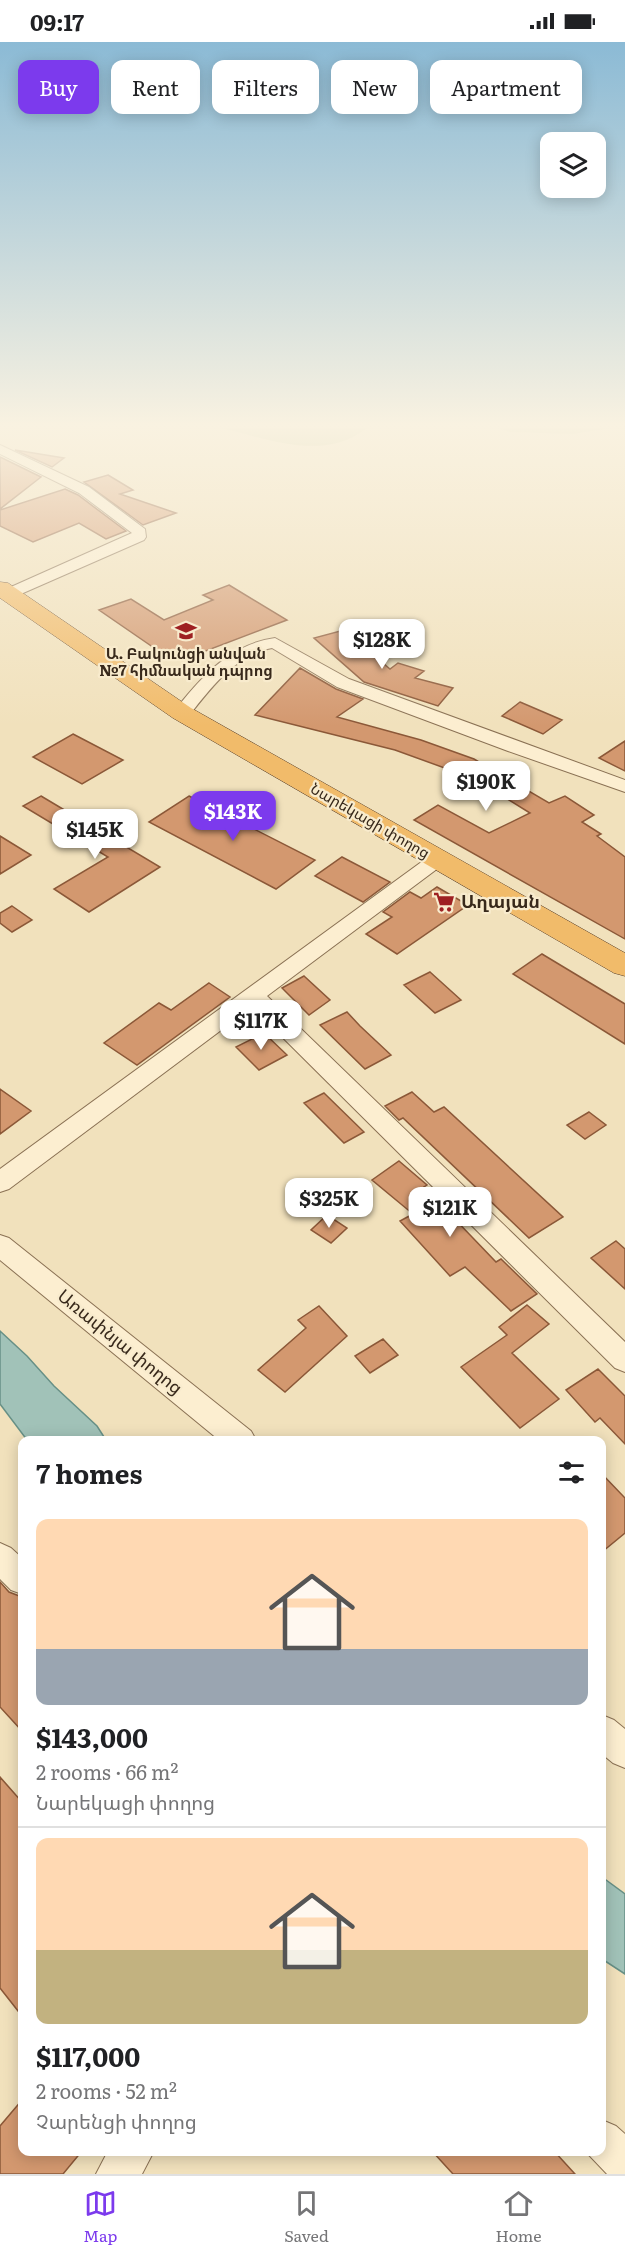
<!DOCTYPE html>
<html lang="en">
<head>
<meta charset="utf-8">
<style>
	body { margin:0; font-family:Literata,"Noto Sans Armenian",serif; background:#f6f6f6; color:#202124; height:100vh; display:flex; flex-direction:column; font-size:22px; white-space:nowrap }
	* { box-sizing:border-box; margin:0 }
	p { font-size:20px; color:#757577 }
	.icon { flex:none; width:33px; height:33px; fill:none; stroke:currentColor; stroke-width:2; stroke-linecap:round; stroke-linejoin:round }
	.map { position:relative; flex:1; overflow:hidden }
	.drawer { position:absolute; left:18px; top:1394px; width:588px; height:720px; display:flex; flex-direction:column; background:#fff; border-radius:12px; box-shadow:0 3px 15px #0003 }
	.drawer>* { flex:none }
	.hud { position:absolute; left:18px; top:18px; width:590px; height:54px; display:flex; gap:12px }
	.fabs { position:absolute; left:540px; top:90px; display:grid; gap:12px }
	.fabs a { display:grid; place-items:center; width:66px; height:66px; border-radius:12px; background:#fff; box-shadow:0 3px 15px #0003; font-size:30px }
	.price { position:absolute; translate:-50% -51px; padding:0 14px; border-radius:12px; background:#fff; color:#222; font-size:20px; line-height:39px; filter:drop-shadow(0 2px 3px #0008) }
	.price::after { content:''; position:absolute; left:50%; top:36px; width:18px; height:14px; margin-left:-9px; background:inherit; clip-path:polygon(0 0,100% 0,50% 100%) }
	.price.selected { background:#7c3aed; color:#fff }
	ul { padding:0; list-style:none }
	li { display:grid; align-content:center; gap:12px; height:318px; padding:0 18px }
	li+li { border-top:2px solid #e0e0e0 }
	li span { display:grid; place-items:center; height:186px; border-radius:12px; color:#555 }
	li>.icon { margin-inline-start:auto }
	span .icon { width:108px; height:108px; fill:#fffc; stroke-width:1 }
	li b { font-size:26px }
	h2 { display:flex; justify-content:space-between; align-items:center; height:72px; padding:0 18px; font-size:26px }
	.tag { padding:0 21px; border-radius:12px; background:#fff; box-shadow:0 3px 15px #0003; font-size:21px; line-height:54px }
	.tag.selected { background:#7c3aed; color:#fff }
	.status { display:flex; justify-content:space-between; align-items:center; height:42px; padding:0 30px; background:#fff; direction:ltr }
	.status svg { height:16px; fill:currentColor }
	.tabs { display:flex; justify-content:space-around; align-items:center; height:84px; border-top:2px solid #e0e0e0; background:#fff; font-size:16px; color:#757577 }
	.tabs a { display:grid; justify-items:center; gap:3px }
	.tabs .selected { color:#7c3aed }
	.map>svg:first-child { display:block }
	.cemetery { fill:#bec490 }
	.water { fill:#a1c2b8; stroke:#679086; stroke-width:1.5 }
	.building { fill:#d3986f; stroke:#8b5838; stroke-width:1.5 }
	.lines { fill:none; stroke-linecap:round; stroke-linejoin:round }
	.minor-casing { stroke:#8a7154; stroke-width:2 }
	.trunk-casing { stroke:#573e29; stroke-width:1 }
	.minor { fill:#fceed0; fill-rule:evenodd }
	.trunk { fill:#f1bb6a; fill-rule:evenodd }
	.labels { text-anchor:middle; stroke-width:4.5; stroke-linejoin:round; paint-order:stroke }
	.far-poi-label { font-size:15px; font-weight:bold; fill:#38291b; stroke:#f8ebcd }
	.far-street-label { font-size:15px; fill:#38291b; stroke:#f8ebcd }
	.poi-label { font-size:18px; font-weight:bold; fill:#38291b; stroke:#f8ebcd; text-anchor:start }
	.street-label { font-size:18px; fill:#38291b; stroke:#f8ebcd }
</style>
</head>
<body>
<div class="status"><b>09:17</b><svg viewBox="0 0 49 12"><path d="M0 12V9h3v3zM5 12V6h3v6zM10 12V3h3v9zM15 12V0h3v12zM26 1h20v11H26zM47 4h2v5h-2z"/></svg></div>
<div class="map">
<svg width="625" height="2132" viewBox="0 0 625 2132">
	<rect width="100%" height="100%" fill="#f1e1bc"/>
	<path class="cemetery" d="M221 386H367C324 420 269 397 221 386Z
		M497 386H610L573 392 510 390Z"/>
	<path class="water" d="M0 1289 27 1314 54 1344 97 1384 106 1398H27L0 1362Z
		M602 1835 625 1852V1932L602 1917Z"/>
	<path class="building" d="M15 408 64 416 52 425Z
		M0 415 41 435 0 467Z
		M108 433 133 448 120 452 176 471 143 483 84 440Z
		M65 447 78 453 126 489 106 497 79 481 33 500 0 484V468Z
		M229 543 287 578 182 618 167 608 160 610 99 568 131 557 164 578 213 558 203 553Z
		M344 588 390 627 398 621 424 629 415 636 453 646 438 664 364 640 314 596Z
		M300 626 336 647 363 657 337 675 421 698 474 717 549 761 565 754 594 773 582 780 601 792 597 794 625 815V897L414 778 438 763 489 791 530 771 475 737 395 708 255 673Z
		M520 660 562 678 543 692 502 674Z
		M73 692 123 718 82 742 33 715Z
		M625 699V729L599 716Z
		M41 754 160 825 89 870 54 847 108 815 23 764Z
		M189 754 315 818 276 847 149 780Z
		M0 794 31 813 0 832Z
		M342 815 390 840 363 860 315 834Z
		M437 845 468 863 397 912 366 892 392 875 383 870 410 850 421 856Z
		M12 864 32 878 12 890 0 881V871Z
		M542 912 625 962V1002L513 932Z
		M430 930 461 958 435 971 404 943Z
		M304 934 330 958 309 973 282 946Z
		M209 941 230 955 137 1023 104 1001 159 961 171 968Z
		M347 970 360 984 391 1013 365 1027 320 983Z
		M264 991 287 1013 259 1028 236 1005Z
		M0 1047 31 1069 0 1092Z
		M412 1050 434 1070 444 1065 563 1175 529 1196 403 1076 399 1078 385 1064Z
		M324 1051 364 1090 344 1101 304 1061Z
		M589 1070 606 1083 585 1097 567 1083Z
		M399 1119 427 1143 424 1145 496 1220 501 1217 537 1252 511 1269 465 1225 450 1234 400 1179 413 1172 372 1138Z
		M327 1173 347 1186 331 1201 311 1188Z
		M616 1199 625 1207V1247L591 1216Z
		M527 1263 549 1282 512 1311 559 1357 520 1386 461 1325 507 1293 499 1285Z
		M319 1264 347 1294 285 1350 258 1328 306 1286 298 1278Z
		M383 1297 398 1313 370 1331 355 1314Z
		M598 1327 625 1354V1402L600 1376 595 1380 566 1348Z
		M602 1432 625 1456V1491L602 1510Z
		M0 1540 9 1550 22 1555V1689L0 1665Z
		M0 1735 22 1760V1974L0 1946Z
		M22 2058V2109H82L63 2132H0V2084Z
		M432 2109H554L575 2132H453Z"/>
	<g class="lines">
		<defs>
			<path id="minor" d="M0 403 89 445 145 487 146 495 144 498 14 555H2L0 552 2 549 132 491 79 451 0 412Z
				M275 596 349 637 625 738V750L508 709 337 645 272 606C236 612 209 648 188 675H176L173 671 176 667C202 634 231 602 275 596Z
				M438 811 445 813 448 817 445 821 267 954 625 1300V1330L615 1326 252 965 9 1147 0 1150V1127L431 813Z
				M0 1193 9 1196 251 1389 256 1398H219L0 1218Z
				M0 1501 11 1506 22 1516V1552L11 1548 0 1537Z
				M602 1673 614 1678 625 1687V1726L613 1721 602 1712Z
				M602 2078 616 2084 625 2092V2132H607L588 2112 586 2109H602Z
				M108 2109H154L142 2132H96Z"/>
			<path id="trunk" d="M0 540 8 541 191 666 625 911V934L614 931 173 676 0 556Z"/>
		</defs>
		<use href="#minor" class="minor-casing"/>
		<use href="#trunk" class="trunk-casing"/>
		<use href="#minor" class="minor"/>
		<use href="#trunk" class="trunk"/>
	</g>
	<linearGradient id="sky" x2="0" y2="1"><stop stop-color="#8bbad5"/><stop offset="0.56" stop-color="#f9f2e1"/><stop offset="1" stop-color="#f9f2e1" stop-opacity="0"/></linearGradient>
	<rect width="625" height="684" fill="url(#sky)"/>
	<defs>
		<symbol id="school-bare" viewBox="-9 -9 18 18"><path d="M0-5L7-2L0 1L-7-2ZM-4 1L0 2.5L4 1V4Q0 6-4 4Z" fill="#9e2022" stroke="#f8ebcd" stroke-width="2.5" paint-order="stroke"/></symbol>
		<symbol id="supermarket-bare" viewBox="-9 -9 18 18"><path d="M-6-5.5h2.5l.6 2H6L4.5 2H-2.5L-4.4-4H-6ZM-1.5 3.2a1.3 1.3 0 1 0 .1 0ZM3 3.2a1.3 1.3 0 1 0 .1 0Z" fill="#9e2022" stroke="#f8ebcd" stroke-width="2.5" paint-order="stroke"/></symbol>
	</defs>
	<g fill-rule="evenodd">
		<use href="#school-bare" x="171" y="574" width="30" height="30"/>
		<use href="#supermarket-bare" x="429" y="845" width="30" height="30"/>
	</g>
	<g class="labels">
		<g class="far-poi-label">
			<text x="186" y="617">Ա. Բակունցի անվան<tspan x="186" dy="17">№7 հիմնական դպրոց</tspan></text>
		</g>
		<g class="far-street-label">
			<text transform="translate(370 779) rotate(30)" y="5">Նարեկացի փողոց</text>
		</g>
		<g class="poi-label">
			<text x="461" y="866">Աղայան</text>
		</g>
		<g class="street-label">
			<text transform="translate(120 1300) rotate(39)" y="6">Առափնյա փողոց</text>
		</g>
	</g>
</svg>
<div class="fabs">
<a><svg class="icon" aria-label="layers" viewBox="0 0 24 24"><path d="M12 4l9 5-9 5-9-5zM3 14l9 5 9-5"/></svg></a>
</div>
<b class="price" style="left:382px;top:628px">$128K</b>
<b class="price" style="left:486px;top:770px">$190K</b>
<b class="price selected" style="left:233px;top:800px">$143K</b>
<b class="price" style="left:95px;top:818px">$145K</b>
<b class="price" style="left:261px;top:1009px">$117K</b>
<b class="price" style="left:329px;top:1187px">$325K</b>
<b class="price" style="left:450px;top:1196px">$121K</b>
<div class="hud">
<a class="tag selected">Buy</a>
<a class="tag">Rent</a>
<a class="tag">Filters</a>
<a class="tag">New</a>
<a class="tag">Apartment</a>
</div>
<section class="drawer">
<h2>7 homes<svg class="icon" aria-label="filters" viewBox="0 0 24 24"><path d="M4 7h16M4 17h16"/><circle cx="9" cy="7" r="2"/><circle cx="15" cy="17" r="2"/></svg></h2>
<ul>
<li><span style="background:linear-gradient(#ffd9b3 70%,#9aa5b1 0)"><svg class="icon" aria-label="home" viewBox="0 0 24 24"><path d="M3 11l9-7 9 7M6 9v11h12V9"/></svg></span><div><b>$143,000</b><p>2 rooms · 66 m²</p><p>Նարեկացի փողոց</p></div></li>
<li><span style="background:linear-gradient(#ffd9b3 60%,#c2b280 0)"><svg class="icon" aria-label="home" viewBox="0 0 24 24"><path d="M3 11l9-7 9 7M6 9v11h12V9"/></svg></span><div><b>$117,000</b><p>2 rooms · 52 m²</p><p>Չարենցի փողոց</p></div></li>
</ul>
</section>
</div>
<nav class="tabs">
<a class="selected"><svg class="icon" aria-label="map" viewBox="0 0 24 24"><path d="M3 6l6-2 6 2 6-2v14l-6 2-6-2-6 2zM9 4v14M15 6v14"/></svg>Map</a>
<a><svg class="icon" aria-label="saved" viewBox="0 0 24 24"><path d="M7 4h10v16l-5-4-5 4z"/></svg>Saved</a>
<a><svg class="icon" aria-label="home" viewBox="0 0 24 24"><path d="M3 11l9-7 9 7M6 9v11h12V9"/></svg>Home</a>
</nav>
</body>
</html>
